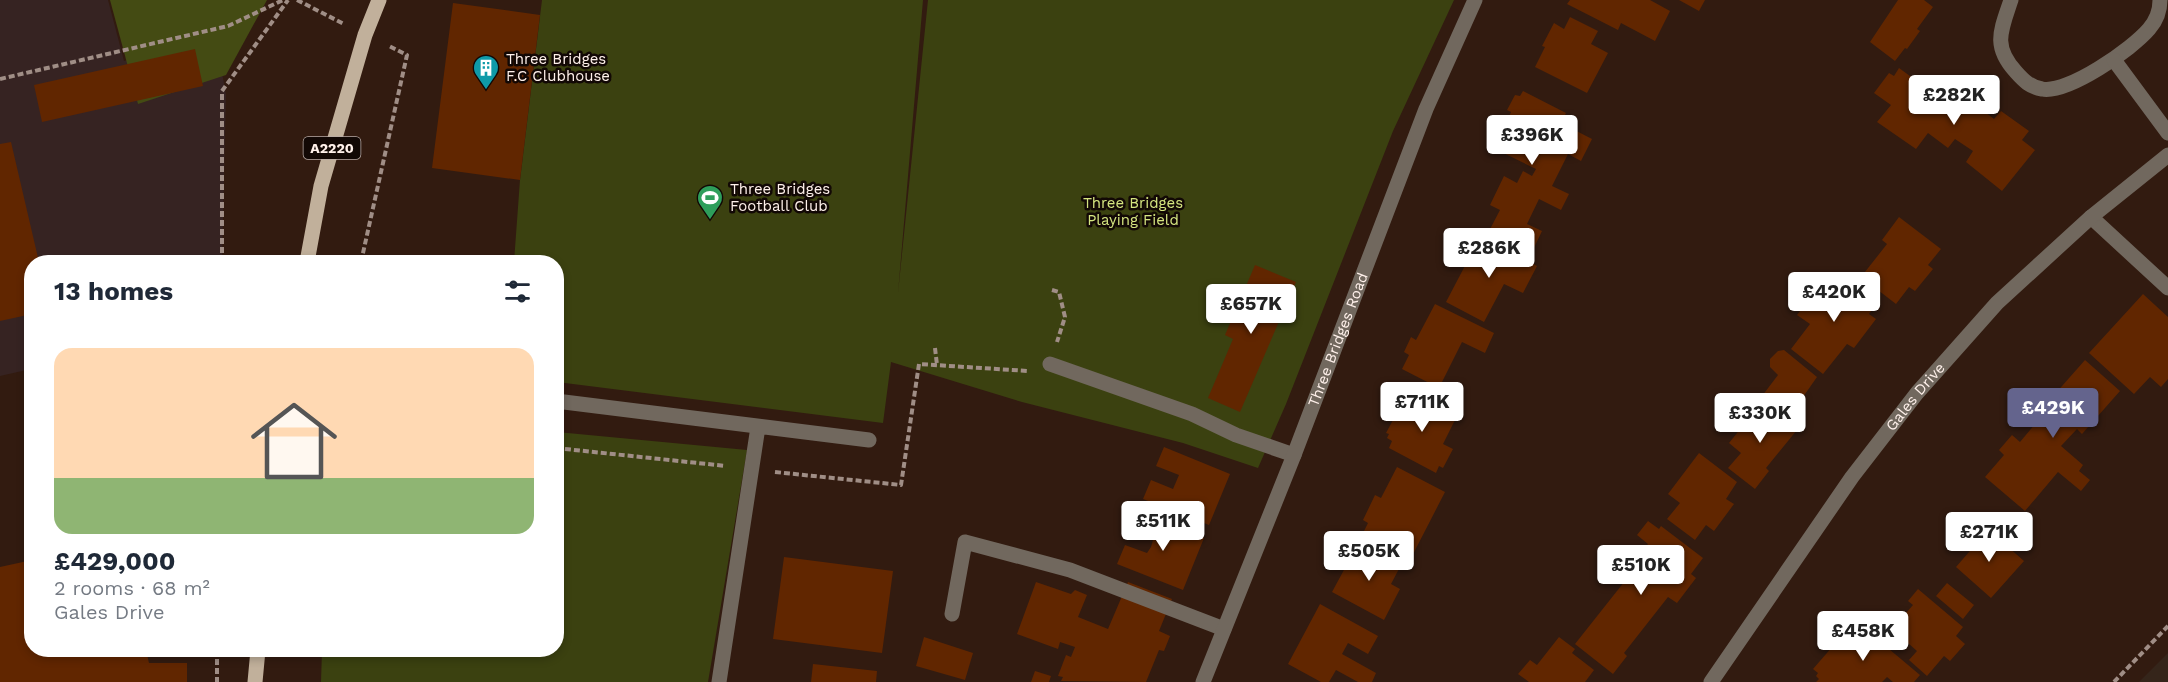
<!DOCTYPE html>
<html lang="en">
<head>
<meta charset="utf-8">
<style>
	body { margin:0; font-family:"Work Sans",sans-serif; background:#f6f6f7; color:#1f2937; height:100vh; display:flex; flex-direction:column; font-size:22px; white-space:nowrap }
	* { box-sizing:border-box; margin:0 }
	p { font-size:20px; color:#747a83 }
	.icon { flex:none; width:33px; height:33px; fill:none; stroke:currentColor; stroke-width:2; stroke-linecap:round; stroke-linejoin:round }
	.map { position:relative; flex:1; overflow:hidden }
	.panel { position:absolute; left:24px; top:255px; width:540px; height:402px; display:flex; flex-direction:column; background:#fff; border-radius:24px; box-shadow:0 3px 9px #0003 }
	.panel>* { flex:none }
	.price { position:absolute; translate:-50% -51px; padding:0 14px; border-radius:6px; background:#fff; color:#222; font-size:20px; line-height:39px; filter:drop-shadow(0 2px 3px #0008) }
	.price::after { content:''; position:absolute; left:50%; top:36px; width:18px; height:14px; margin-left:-9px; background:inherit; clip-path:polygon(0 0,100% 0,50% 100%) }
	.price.current { background:#64648d; color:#fff }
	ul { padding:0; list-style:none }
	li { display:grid; align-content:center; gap:12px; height:318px; padding:0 30px }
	li span { display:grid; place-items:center; height:186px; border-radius:18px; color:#555 }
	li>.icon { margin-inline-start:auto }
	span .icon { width:108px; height:108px; fill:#fffc; stroke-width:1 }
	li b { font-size:26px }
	h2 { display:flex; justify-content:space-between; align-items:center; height:72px; padding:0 30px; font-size:26px }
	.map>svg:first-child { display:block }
	.industrial { fill:#362322 }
	.education { fill:#35251a }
	.green { fill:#3b4110 }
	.forest { fill:#444b13 }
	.building { fill:#612600 }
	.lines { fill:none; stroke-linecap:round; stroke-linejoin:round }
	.path { stroke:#a08e86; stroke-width:4; stroke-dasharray:6 3; stroke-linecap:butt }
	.service { stroke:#71685e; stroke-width:15 }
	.minor { stroke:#71685e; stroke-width:15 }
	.primary { stroke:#c1b09b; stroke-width:15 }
	.labels { text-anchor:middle; stroke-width:5; stroke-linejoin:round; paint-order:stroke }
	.shield { fill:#120805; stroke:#b8aba6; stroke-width:1.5 }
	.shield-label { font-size:14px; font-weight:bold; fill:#fff1eb }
	.poi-label { font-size:15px; fill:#fff1eb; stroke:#120805; text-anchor:start }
	.park-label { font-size:15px; fill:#d5e580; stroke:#120805 }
	.street-label { font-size:15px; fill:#fff1eb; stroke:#120805 }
</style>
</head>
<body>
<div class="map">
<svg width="2168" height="682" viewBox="0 0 2168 682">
	<rect width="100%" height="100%" fill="#321b10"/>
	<path class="industrial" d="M0 0H108L124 61 216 39 226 95 222 262H32L31 369 0 376Z"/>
	<path class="education" d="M2168 653V682H2139Z"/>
	<path class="green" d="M542 0H923L898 293 928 0H1454L1393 131 1286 404 1258 468 1183 443 1022 402 891 362 883 423 557 382 556 262H514L520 180Z
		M557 432 747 450 708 682H321L322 650H556Z"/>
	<path class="forest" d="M110 0H267L226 75 138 104Z"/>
	<path class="building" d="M1570 0H1650L1670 11 1655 41 1621 23 1618 30 1567 4Z
		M1679 0H1705L1699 11Z
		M1898 0H1924L1933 7 1917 29 1920 31 1907 49 1905 48 1895 61 1870 42Z
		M453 3 540 15 520 180 432 168Z
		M1570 17 1598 31 1591 44 1608 53 1587 93 1535 67 1545 47 1542 46 1554 23 1564 29Z
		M195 49 203 86 42 122 34 85Z
		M1899 68 1925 87 1932 77 1955 94 1958 91 1994 119 2001 111 2029 131 2022 140 2035 150 2002 191 1966 162 1973 151 1955 139 1948 148 1928 133 1916 149 1877 122 1891 105 1874 93 1889 73 1894 76Z
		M1523 91 1566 113 1561 123 1592 139 1581 161 1568 154 1552 186 1569 194 1561 210 1539 199 1527 224 1542 231 1531 254 1488 233 1500 210 1490 205 1504 176 1517 183 1523 171 1532 176 1536 169 1491 147 1494 142 1492 141 1501 123 1505 125 1511 112 1507 110 1515 95 1520 96Z
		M11 142 39 262H32V314L0 321V144Z
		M1899 217 1941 249 1928 265 1933 269 1915 291 1909 287 1896 304 1861 277 1887 244 1882 240Z
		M1479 239 1511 256 1513 253 1537 266 1523 293 1504 284 1484 322 1446 302Z
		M1255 265 1296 282 1240 412 1208 398 1233 339 1225 335Z
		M1837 273 1877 303 1869 314 1876 319 1854 348 1847 344 1823 374 1791 349 1810 324 1797 315 1813 294 1831 308 1836 301 1823 291Z
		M2143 294 2168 317V379L2161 387 2150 377 2134 394 2089 353Z
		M1435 304 1494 333 1485 353 1462 342 1439 388 1402 369 1409 355 1404 352 1411 337 1416 340Z
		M1784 350 1817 377 1789 417 1762 396 1778 375 1770 367V359L1778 351Z
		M2085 360 2120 391 2082 434 2077 429 2061 446 2083 465 2079 471 2090 480 2081 491 2058 472 2025 511 1985 477 2004 455 1999 450 2012 435 2020 442 2050 406 2047 403Z
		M1417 393 1453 411 1449 417 1455 420 1443 444 1453 449 1443 468 1439 466 1436 473 1389 448 1392 441 1387 438 1389 434 1386 433 1402 403 1410 407Z
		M1762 402 1797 430 1766 468 1769 471 1755 489 1728 468 1741 453 1729 443Z
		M1164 447 1230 474 1209 525 1143 499 1151 480 1173 489 1179 475 1156 466Z
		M1699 453 1737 482 1726 499 1734 504 1714 531 1706 525 1695 540 1667 519 1680 503 1668 494Z
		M1397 467 1445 492 1409 562 1361 537 1368 523 1363 520 1375 495 1381 498Z
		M1139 512 1204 538 1183 590 1117 564 1125 545 1147 553 1151 547 1153 540 1131 531Z
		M2005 515 2032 538 2021 551 1994 528Z
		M1648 521 1659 529 1661 526 1703 558 1691 574 1696 578 1677 603 1668 597 1624 653 1627 656 1613 674 1575 644 1632 572 1629 569 1648 544 1637 535Z
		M1979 528 1987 534 1990 531 2024 561 1991 598 1956 567 1975 545 1969 539Z
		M1358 544 1400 567 1391 584 1400 589 1384 620 1332 592Z
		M784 557 893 571 882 653 773 639Z
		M32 560V650H146L149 663H187V682H0V567Z
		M1036 582 1071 594 1075 590 1087 595 1078 617 1108 629 1128 582 1172 599 1159 631 1170 636 1164 651 1159 650 1146 682 1061 681 1063 677 1058 676 1066 655 1071 657 1075 647 1060 642 1058 649 1017 634Z
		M1947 583 1974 605 1963 619 1936 596Z
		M1918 589 1963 627 1956 636 1965 644 1950 661 1944 656 1927 676 1909 660 1917 651 1892 629 1913 605 1908 601Z
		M1320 604 1378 636 1368 654 1348 643 1342 654 1376 673 1372 682H1358L1336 670 1329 682H1321L1288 664Z
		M1858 623 1920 675 1914 682H1893L1887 677 1882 682H1816L1819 679 1816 676 1818 673 1813 669 1833 646 1837 648Z
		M924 637 973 653 965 680 916 666Z
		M1559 637 1575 649 1572 653 1594 670 1585 682H1529L1518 674 1530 660 1537 665Z
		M813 664 877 671 876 682H811Z
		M1035 671 1051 676 1049 682H1031Z"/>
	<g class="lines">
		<path class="path" d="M297 0 344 24
			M0 79 228 26 283 0
			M222 262V91L288 0
			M361 262 407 55 389 46
			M1052 290 1059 292 1065 317 1057 342
			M935 348 937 365
			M556 448 726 466
			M775 472 901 485 919 364 1028 371
			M217 650V682
			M2114 682 2168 626"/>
		<path class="service" d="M2091 217 2168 288
			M1050 364 1192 414 1236 435 1294 455
			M556 401 869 440
			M952 614 965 542 1070 570 1224 629
			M719 682 758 427"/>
		<g class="minor">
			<path d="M2011 0C2001 30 1992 46 2016 72 2024 81 2030 87 2042 89 2068 94 2132 49 2149 29 2156 21 2160 10 2160 0"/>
			<path d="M2114 60 2168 133"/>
			<path id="s1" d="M1203 682 1294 455 1426 109 1475 0"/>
			<path id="s2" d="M1711 682 1852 477 1917 393 1997 303 2091 217 2168 155"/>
		</g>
		<path class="primary" d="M307 262 321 186 365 35 379 0
			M255 682 258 650"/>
	</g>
	<defs>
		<symbol id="building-pin" viewBox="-11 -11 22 30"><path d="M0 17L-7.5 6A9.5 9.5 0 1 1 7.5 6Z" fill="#0f9aa8" stroke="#120805"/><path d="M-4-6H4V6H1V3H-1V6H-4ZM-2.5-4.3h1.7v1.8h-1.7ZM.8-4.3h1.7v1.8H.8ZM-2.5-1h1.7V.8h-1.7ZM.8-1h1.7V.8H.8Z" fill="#fff"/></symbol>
		<symbol id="stadium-pin" viewBox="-11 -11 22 30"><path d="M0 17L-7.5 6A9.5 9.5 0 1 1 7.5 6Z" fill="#2e9e5b" stroke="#120805"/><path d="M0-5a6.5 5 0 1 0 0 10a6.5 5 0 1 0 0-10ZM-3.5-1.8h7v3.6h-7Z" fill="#fff"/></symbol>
	</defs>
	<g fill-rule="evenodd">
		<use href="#building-pin" x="471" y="53" width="30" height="40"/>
		<use href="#stadium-pin" x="695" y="183" width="30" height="40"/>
	</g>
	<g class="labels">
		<rect class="shield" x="303.5" y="137" width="57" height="22" rx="4.5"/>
		<g class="shield-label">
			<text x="332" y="153">A2220</text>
		</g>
		<g class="poi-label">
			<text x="506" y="64">Three Bridges<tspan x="506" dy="17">F.C Clubhouse</tspan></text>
			<text x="730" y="194">Three Bridges<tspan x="730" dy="17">Football Club</tspan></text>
		</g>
		<g class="park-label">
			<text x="1133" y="208">Three Bridges<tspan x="1133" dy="17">Playing Field</tspan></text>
		</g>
		<g class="street-label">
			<text dy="5" stroke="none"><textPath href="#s1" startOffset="368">Three Bridges Road</textPath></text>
			<text dy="5" stroke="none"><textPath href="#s2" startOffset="351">Gales Drive</textPath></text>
		</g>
	</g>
</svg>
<b class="price" style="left:1954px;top:126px">£282K</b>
<b class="price" style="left:1532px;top:166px">£396K</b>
<b class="price" style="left:1489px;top:279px">£286K</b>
<b class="price" style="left:1834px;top:323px">£420K</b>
<b class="price" style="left:1251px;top:335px">£657K</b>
<b class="price" style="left:1422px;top:433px">£711K</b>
<b class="price current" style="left:2053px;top:439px">£429K</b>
<b class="price" style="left:1760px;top:444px">£330K</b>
<b class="price" style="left:1163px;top:552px">£511K</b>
<b class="price" style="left:1989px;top:563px">£271K</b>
<b class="price" style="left:1369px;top:582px">£505K</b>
<b class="price" style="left:1641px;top:596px">£510K</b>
<b class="price" style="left:1863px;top:662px">£458K</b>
<section class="panel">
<h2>13 homes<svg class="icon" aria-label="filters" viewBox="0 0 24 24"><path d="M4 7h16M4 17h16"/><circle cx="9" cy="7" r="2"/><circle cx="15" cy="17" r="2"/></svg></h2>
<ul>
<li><span style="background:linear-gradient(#ffd9b3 70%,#8fb573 0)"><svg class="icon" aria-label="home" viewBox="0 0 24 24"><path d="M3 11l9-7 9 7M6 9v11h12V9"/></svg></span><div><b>£429,000</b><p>2 rooms · 68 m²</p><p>Gales Drive</p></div></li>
</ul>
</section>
</div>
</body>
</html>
